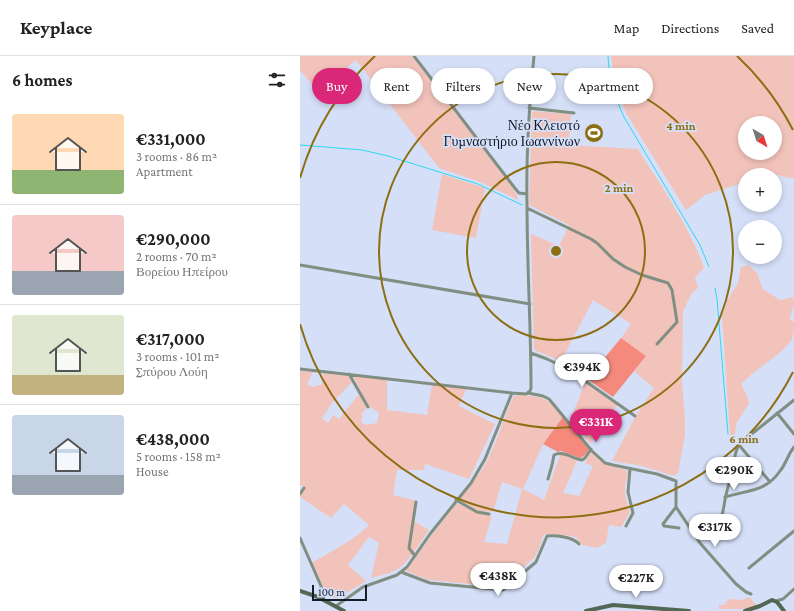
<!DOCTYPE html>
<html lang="en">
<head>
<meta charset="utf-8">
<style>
	body { margin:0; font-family:"Crimson Pro",serif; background:#f2f2f2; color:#222; height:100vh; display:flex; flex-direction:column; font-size:15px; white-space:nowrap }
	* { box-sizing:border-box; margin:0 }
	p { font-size:13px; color:#767676 }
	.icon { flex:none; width:22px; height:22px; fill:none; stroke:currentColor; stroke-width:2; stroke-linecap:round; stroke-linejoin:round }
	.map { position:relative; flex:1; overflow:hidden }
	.side { display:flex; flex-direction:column; background:#fff; width:300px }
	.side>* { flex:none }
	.guide { position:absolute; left:12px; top:12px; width:380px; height:36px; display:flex; gap:8px }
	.needle { width:26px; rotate:141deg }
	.tools { position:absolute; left:438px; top:60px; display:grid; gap:8px }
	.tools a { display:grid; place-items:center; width:44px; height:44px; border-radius:50%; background:#fff; box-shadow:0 2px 6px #0003; font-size:20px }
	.scale { position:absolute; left:12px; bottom:10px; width:55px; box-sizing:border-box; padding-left:4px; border:2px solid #161c2a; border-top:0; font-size:11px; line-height:14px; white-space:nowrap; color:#161c2a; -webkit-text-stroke:3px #d5dff8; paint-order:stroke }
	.price { position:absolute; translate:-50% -34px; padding:0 9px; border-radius:14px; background:#fff; color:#222; font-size:13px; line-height:26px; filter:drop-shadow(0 1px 2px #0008) }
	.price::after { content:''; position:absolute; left:50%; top:24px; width:12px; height:9px; margin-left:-6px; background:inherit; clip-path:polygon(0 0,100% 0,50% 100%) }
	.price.active { background:#db2777; color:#fff }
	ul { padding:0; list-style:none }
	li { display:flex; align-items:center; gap:12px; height:100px; padding:0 12px }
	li+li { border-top:1px solid #e0e0e0 }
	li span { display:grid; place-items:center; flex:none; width:112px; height:80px; border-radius:4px; color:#555 }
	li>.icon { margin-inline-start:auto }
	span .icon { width:48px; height:48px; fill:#fffc; stroke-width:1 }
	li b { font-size:17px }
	h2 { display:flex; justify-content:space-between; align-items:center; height:48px; padding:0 12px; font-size:17px }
	.tag { padding:0 14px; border-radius:18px; background:#fff; box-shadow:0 2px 6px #0003; font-size:14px; line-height:36px }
	.tag.active { background:#db2777; color:#fff }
	header { display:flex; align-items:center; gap:24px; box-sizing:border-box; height:56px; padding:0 20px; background:#fff; border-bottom:1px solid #e0e0e0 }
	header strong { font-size:19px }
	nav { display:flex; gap:22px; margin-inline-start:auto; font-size:14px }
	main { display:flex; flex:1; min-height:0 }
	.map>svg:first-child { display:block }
	.green { fill:#f2c3bb; fill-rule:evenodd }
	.forest { fill:#f58a7c }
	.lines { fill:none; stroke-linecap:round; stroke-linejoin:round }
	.stream { stroke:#2cd9ef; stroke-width:1 }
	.street { stroke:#808f81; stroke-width:3 }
	.secondary { stroke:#526855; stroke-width:4 }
	.ring { fill:none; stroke:#8d6f13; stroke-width:2 }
	.labels { text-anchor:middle; stroke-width:3.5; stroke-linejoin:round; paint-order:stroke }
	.poi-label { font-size:14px; fill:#161c2a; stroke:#d5dff8; text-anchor:end }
	.centre { fill:#8d6f13; stroke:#d5dff8; stroke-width:2 }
	.ring-label { font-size:12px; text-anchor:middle; font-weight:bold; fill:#8d6f13; stroke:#d5dff8; stroke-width:3.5; stroke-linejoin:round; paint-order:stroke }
</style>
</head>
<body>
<header>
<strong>Keyplace</strong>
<nav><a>Map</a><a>Directions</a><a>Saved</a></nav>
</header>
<main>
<section class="side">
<h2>6 homes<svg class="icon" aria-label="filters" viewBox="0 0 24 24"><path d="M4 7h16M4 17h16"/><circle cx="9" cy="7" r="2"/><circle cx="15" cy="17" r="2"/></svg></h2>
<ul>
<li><span style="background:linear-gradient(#ffd9b3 70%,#8fb573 0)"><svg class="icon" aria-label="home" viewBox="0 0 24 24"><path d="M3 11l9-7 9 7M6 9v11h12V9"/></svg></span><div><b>€331,000</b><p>3 rooms · 86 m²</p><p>Apartment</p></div></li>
<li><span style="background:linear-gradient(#f6c9c9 70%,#9aa5b1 0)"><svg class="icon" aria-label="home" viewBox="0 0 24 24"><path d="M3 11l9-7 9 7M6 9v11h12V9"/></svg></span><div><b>€290,000</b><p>2 rooms · 70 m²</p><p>Βορείου Ηπείρου</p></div></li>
<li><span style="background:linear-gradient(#dfe7d0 75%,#c2b280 0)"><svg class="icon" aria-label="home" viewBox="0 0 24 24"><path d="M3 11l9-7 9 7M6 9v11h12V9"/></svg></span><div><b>€317,000</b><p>3 rooms · 101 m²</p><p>Σπύρου Λούη</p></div></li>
<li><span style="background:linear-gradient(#c9d6e8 75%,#9aa5b1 0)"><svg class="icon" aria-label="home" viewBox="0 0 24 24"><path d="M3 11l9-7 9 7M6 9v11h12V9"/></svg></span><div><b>€438,000</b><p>5 rooms · 158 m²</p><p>House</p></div></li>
</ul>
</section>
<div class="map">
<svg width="494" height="555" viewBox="0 0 494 555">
	<rect width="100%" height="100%" fill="#d5dff8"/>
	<path class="green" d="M0 0H112L213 132 217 139 218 144 180 126 139 112 56 4 18 36 0 14Z
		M311 0H494V122H490L474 118 445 119V126L405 139 386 154 326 57 315 28ZM445 67H475V97H445Z
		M232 55 271 58 269 89 338 93C362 132 389 169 404 212L395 222 398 232 392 237 383 255 382 327 385 363V379L378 417 374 420 342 410 312 405 335 361 354 332 334 315 346 300 321 282 331 268 293 244 261 305 234 294 231 178 259 190 269 169 229 149Z
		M142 118 185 132 176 182 132 174Z
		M448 209 457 217 463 233 480 244 493 241 494 247 490 263 494 266C494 273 494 279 491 285 481 299 454 314 441 328L447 340 449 347 436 368 435 378 430 379 422 261 428 243 438 227 441 211Z
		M0 315 13 316 7 328 13 331 22 328 23 317 48 320 52 326 33 346 22 362 28 367 33 359 39 363 59 338 67 351 62 358 61 366 66 369 77 367 79 357 69 350 53 320 87 323V354L127 359 132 329 166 333 159 350 195 368 169 423 125 408 124 414H97L93 439 117 445 114 465 129 474C121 485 109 506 98 513 90 518 80 519 71 522L79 487 69 481 48 509 66 525 36 543 27 538 12 507C31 495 53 485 69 469L44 448 31 462 0 441 5 431 0 429Z
		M285 327 317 349 290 388 271 362Z
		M220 339C246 341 246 341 263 361L243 388 223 433 244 444 261 397 277 405 263 437 279 440 293 410 285 407 291 395C302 409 309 410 326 414L328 416 325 431V439L330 456 321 471 309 469 306 487 297 492 282 489 276 481 264 479V480L246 478 243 479 239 493 234 502 204 528 199 531 129 524 106 515 128 484 157 447 176 457 192 460 184 486 207 488 222 433 202 426 193 456 178 455 159 444C169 431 180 418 188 403 198 383 204 360 214 340Z
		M449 541 460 553H419V549H424L429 543 442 544Z"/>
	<path class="forest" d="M321 282 346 300 313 341 287 323Z
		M263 361 289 393 284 400 280 402 261 395 258 396 243 388Z"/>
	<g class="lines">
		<path class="stream" d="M308 0C309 21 315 42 324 61L400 189 409 211
			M0 89 62 94 88 100 178 128 222 149
			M415 232 417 243 428 378"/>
		<path class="street" d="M114 0 214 131 219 137 227 138
			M229 52 274 57
			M227 152 291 183 297 187 313 203 325 211 342 219 368 227 372 234 377 266 357 288
			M0 209 230 248
			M231 297 247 303 268 313 335 360
			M0 313 212 337 226 338 230 335 231 332C231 271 227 210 227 149 226 99 229 50 234 0
			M49 318 68 351
			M228 337 243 340 249 343 292 395 305 407 313 409 357 418 376 425V451L363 468 364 470 379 472
			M477 357 494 378
			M439 389 470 426
			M248 423 252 409 254 399C263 394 273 403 282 404L285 402 291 393
			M0 438 4 432
			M425 441C447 434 466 436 480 415 486 408 488 398 494 391
			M156 444 177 456 189 458
			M376 451 400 487 436 528 446 536 451 538
			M326 470 333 457 328 436 330 413
			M416 470C425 459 423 448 427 435 428 429 431 423 433 417 435 405 433 394 443 385L494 344
			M0 482 21 530 24 544
			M115 500 109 492 116 446
			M449 512 494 475
			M101 516 130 527 203 534 236 506 247 480C256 479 273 481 279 488
			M476 545 483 543 494 533
			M36 550 63 531 97 519 107 511 130 478 171 427 185 403 212 337"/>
		<path class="secondary" d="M0 535 18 541 44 555
			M286 555 313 549 389 555
			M445 555 460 550 472 544 477 546 484 555"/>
	</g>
	<g class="ring">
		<circle cx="256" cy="195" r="89"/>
		<circle cx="256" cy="195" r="177"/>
		<path d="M493 316A266 266 0 0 1 0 268M0 122A266 266 0 0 1 75 0M437 0A266 266 0 0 1 493 74"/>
	</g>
	<defs>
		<symbol id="stadium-disc" viewBox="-11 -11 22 22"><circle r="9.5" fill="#8d6f13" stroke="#d5dff8"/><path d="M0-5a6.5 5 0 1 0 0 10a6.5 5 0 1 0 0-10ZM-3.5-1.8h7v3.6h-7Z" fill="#fff"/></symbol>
	</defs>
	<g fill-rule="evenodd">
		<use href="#stadium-disc" x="283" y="66" width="22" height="22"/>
	</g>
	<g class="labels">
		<g class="poi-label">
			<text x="280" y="74">Νέο Κλειστό<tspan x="280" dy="16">Γυμναστήριο Ιωαννίνων</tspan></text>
		</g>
	</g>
	<circle cx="256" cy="195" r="6" class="centre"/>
	<g class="ring-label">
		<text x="381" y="74">4 min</text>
		<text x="319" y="136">2 min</text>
		<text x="444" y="387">6 min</text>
	</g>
</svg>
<div class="tools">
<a><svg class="needle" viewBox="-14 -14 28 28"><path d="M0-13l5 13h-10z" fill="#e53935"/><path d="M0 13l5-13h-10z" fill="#767676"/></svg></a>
<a>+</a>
<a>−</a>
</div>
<div class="scale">100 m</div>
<b class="price" style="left:282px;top:332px">€394K</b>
<b class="price active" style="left:296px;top:387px">€331K</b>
<b class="price" style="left:434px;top:435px">€290K</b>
<b class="price" style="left:415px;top:492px">€317K</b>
<b class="price" style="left:198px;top:541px">€438K</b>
<b class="price" style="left:336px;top:543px">€227K</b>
<div class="guide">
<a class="tag active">Buy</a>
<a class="tag">Rent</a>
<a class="tag">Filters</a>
<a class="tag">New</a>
<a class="tag">Apartment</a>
</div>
</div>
</main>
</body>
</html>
